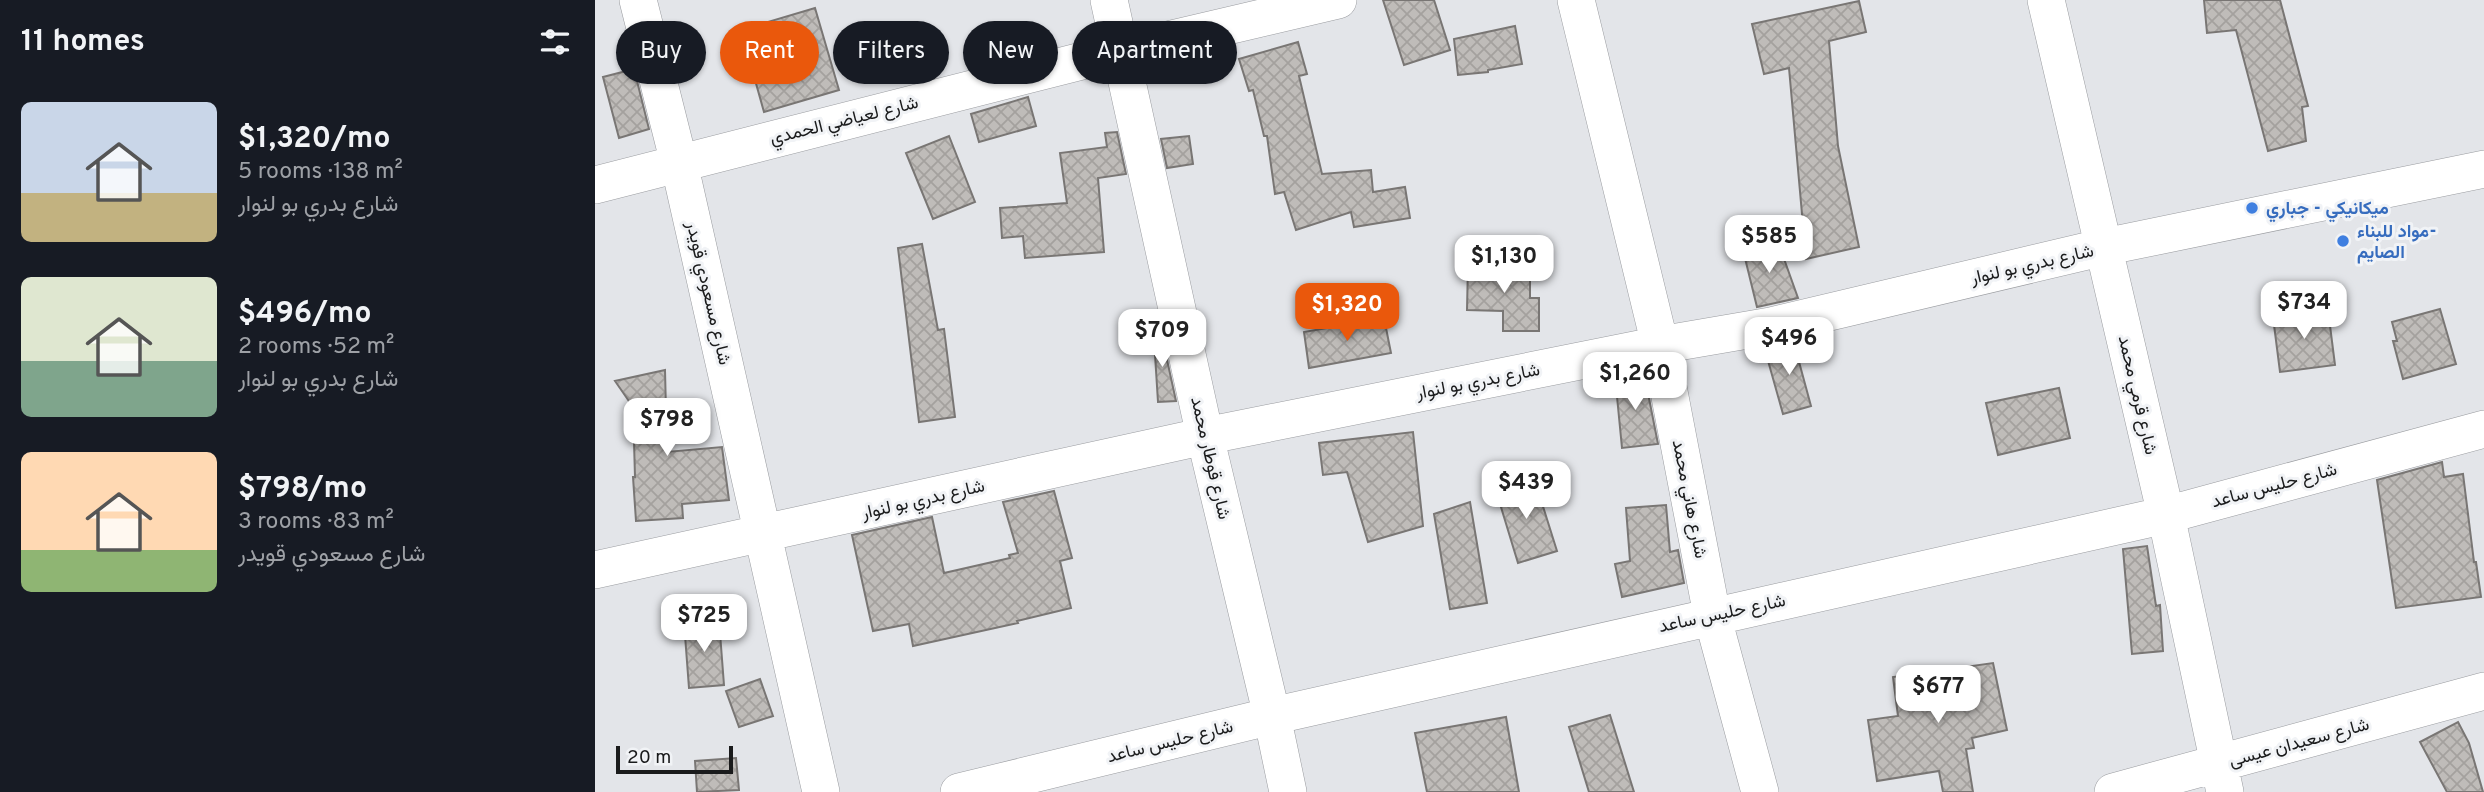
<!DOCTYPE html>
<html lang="en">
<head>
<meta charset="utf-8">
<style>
	body { margin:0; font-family:Overpass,Vazirmatn,sans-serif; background:#20242c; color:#f1f3f6; height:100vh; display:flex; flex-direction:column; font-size:26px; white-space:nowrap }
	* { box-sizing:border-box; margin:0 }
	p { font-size:23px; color:#9ea1a6 }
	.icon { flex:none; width:38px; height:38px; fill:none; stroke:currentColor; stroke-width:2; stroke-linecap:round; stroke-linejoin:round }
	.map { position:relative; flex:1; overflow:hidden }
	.sheet { display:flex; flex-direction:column; background:#171b24; width:595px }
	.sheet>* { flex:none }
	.banner { position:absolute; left:21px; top:21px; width:665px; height:63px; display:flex; gap:14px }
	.scale { position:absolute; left:21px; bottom:18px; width:117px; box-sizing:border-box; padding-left:7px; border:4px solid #1a1b1c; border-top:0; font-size:19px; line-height:24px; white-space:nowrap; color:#1a1b1c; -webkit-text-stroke:5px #f1f3f6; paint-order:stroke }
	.price { position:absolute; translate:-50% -60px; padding:0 16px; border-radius:14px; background:#fff; color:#222; font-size:23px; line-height:46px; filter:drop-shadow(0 2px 4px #0008) }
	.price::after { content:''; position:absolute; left:50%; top:42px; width:21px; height:16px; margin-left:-10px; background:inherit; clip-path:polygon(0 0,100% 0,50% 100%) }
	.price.active { background:#ea580c; color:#fff }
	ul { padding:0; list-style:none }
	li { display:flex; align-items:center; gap:21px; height:175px; padding:0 21px }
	li span { display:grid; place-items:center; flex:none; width:196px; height:140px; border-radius:10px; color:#555 }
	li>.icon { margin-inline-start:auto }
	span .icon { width:84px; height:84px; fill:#fffc; stroke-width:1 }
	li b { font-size:30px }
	h2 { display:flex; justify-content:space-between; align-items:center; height:84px; padding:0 21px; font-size:30px }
	.chip { padding:0 24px; border-radius:32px; background:#171b24; box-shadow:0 2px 5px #0004; font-size:24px; line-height:63px }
	.chip.active { background:#ea580c; color:#fff }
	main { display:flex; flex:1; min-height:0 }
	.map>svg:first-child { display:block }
	.building { fill:url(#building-cross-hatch); stroke:#797674; stroke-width:2 }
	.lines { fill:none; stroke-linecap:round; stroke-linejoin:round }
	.minor-casing { stroke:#9a9ca0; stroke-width:38 }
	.minor { stroke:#fff; stroke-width:37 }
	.shop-dot { fill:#3f7fe0; stroke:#f1f3f6; stroke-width:2.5 }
	.labels { text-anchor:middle; stroke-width:6; stroke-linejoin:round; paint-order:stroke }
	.street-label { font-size:18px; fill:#1a1b1c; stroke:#f1f3f6 }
	.shop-label { font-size:18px; font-weight:bold; fill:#366cbe; stroke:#f1f3f6; text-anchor:start }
</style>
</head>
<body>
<main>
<section class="sheet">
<h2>11 homes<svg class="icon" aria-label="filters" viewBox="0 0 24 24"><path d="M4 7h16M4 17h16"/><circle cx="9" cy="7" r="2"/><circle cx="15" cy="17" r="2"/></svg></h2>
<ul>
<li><span style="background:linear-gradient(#c9d6e8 65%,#c2b280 0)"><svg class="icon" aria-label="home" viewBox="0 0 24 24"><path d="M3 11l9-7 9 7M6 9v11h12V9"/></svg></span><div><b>$1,320/mo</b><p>5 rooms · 138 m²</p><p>شارع بدري بو لنوار</p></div></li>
<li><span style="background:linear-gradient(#dfe7d0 60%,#7fa58c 0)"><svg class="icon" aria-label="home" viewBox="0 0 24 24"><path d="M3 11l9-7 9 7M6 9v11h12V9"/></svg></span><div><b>$496/mo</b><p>2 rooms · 52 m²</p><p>شارع بدري بو لنوار</p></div></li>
<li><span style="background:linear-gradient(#ffd9b3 70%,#8fb573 0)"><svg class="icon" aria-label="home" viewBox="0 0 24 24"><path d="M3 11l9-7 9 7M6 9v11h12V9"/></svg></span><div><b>$798/mo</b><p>3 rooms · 83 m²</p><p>شارع مسعودي قويدر</p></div></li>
</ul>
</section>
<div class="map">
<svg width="1889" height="792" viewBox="0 0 1889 792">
	<defs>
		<pattern id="building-cross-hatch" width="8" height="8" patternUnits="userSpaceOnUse" patternTransform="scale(1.75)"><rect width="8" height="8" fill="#bfbcb9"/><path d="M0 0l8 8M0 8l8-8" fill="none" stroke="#a4a19e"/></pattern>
	</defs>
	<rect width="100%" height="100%" fill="#e3e5e9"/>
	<path class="building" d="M788 0H839L855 50 809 65Z
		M1609 0H1685L1713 106 1707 107 1711 141 1673 151 1641 30 1612 33Z
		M1264 1 1271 32 1234 41 1243 146 1264 247 1211 259 1194 68 1169 74 1157 24Z
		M220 8 244 90 169 112 146 30Z
		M920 26 927 64 893 70V72L863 75 859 39Z
		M703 42 712 74 704 76 727 174 776 170 778 192 810 187 815 218 759 227 756 212 701 230 689 192 680 194 672 136H669L658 90 654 91 644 59Z
		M39 69 54 129 24 138 8 77Z
		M433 97 441 126 384 142 376 114Z
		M522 132 531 174 503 178 509 252 430 258 428 236 407 238 405 208 472 203 465 153 512 147 510 133Z
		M354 136 380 202 338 219 311 153Z
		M594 136 598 164 572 168 566 139Z
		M1183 242 1203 298 1162 307 1148 250Z
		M327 244 343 330 349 329 360 417 324 422 303 248Z
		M873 264 935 265V298H944V331H908V311L872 310Z
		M1845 309 1861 364 1808 379 1798 341H1802L1797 322Z
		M1733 310 1740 365 1685 372 1678 317Z
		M789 318 796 353 714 368 709 332Z
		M558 323H564L581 401 563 402Z
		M1217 338 1219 342 1200 347 1216 406 1188 414 1170 350Z
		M70 370 72 452 127 447 134 500 87 504 88 518 41 521 38 477H40L38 407 20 381Z
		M1049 373 1063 444 1027 448 1020 376Z
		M1464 388 1475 438 1403 455 1391 403Z
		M818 432 828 526 773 542 752 472 728 475 724 443Z
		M1847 462 1849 477 1868 474 1879 562H1881L1886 597 1801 608 1782 480Z
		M940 481 962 551 923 563 902 494 907 492 906 485Z
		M459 491 477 558 465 561 476 608 422 621 423 623 318 646 314 624 278 631 257 535 337 517 349 573 415 558 414 555 423 553 408 502Z
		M875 502 892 603 855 609 839 514Z
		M1071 505 1075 552 1083 550 1089 583 1027 597 1020 564 1035 561 1031 508Z
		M1552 546 1561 606 1565 605 1568 651 1537 654 1528 549Z
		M124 620 129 685 94 688 89 622Z
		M1398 663 1412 730 1377 738 1379 748 1371 749 1378 792H1348L1344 771 1282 781 1273 720 1303 716 1298 677Z
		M165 679 178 716 144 727 131 691Z
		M1015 715 1039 792H994L974 727Z
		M911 717 924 792H832L820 733Z
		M1863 722 1874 743 1888 792H1852L1825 742Z
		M141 758 144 790 102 792 100 761Z"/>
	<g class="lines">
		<defs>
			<path id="minor" d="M43 0 84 163 226 792
				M514 0 610 436 677 716 693 792
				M981 0 1065 345 1117 615 1165 792
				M1451 0 1571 515 1630 792
				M0 185 526 51 743 0
				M0 570 610 436 1065 345 1176 326 1509 247 1889 169
				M364 792 677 716 1571 515 1889 429
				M1518 792 1889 691"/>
		</defs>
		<use href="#minor" class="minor-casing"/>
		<use href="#minor" class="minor"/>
	</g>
	<g class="shop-dot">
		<circle cx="1657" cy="208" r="7"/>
		<circle cx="1748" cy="241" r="7"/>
	</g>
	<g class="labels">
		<g class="street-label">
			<text transform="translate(249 120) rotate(-14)" y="6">شارع لعياضي الحمدي</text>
			<text transform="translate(1437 264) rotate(-13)" y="6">شارع بدري بو لنوار</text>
			<text transform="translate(114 293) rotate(77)" y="6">شارع مسعودي قويدر</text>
			<text transform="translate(883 381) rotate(-11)" y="6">شارع بدري بو لنوار</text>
			<text transform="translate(1543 395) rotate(77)" y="6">شارع قرمي محمد</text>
			<text transform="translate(616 458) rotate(77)" y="6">شارع قوطار محمد</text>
			<text transform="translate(1679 485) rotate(-15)" y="6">شارع حليس ساعد</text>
			<text transform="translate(328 499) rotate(-13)" y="6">شارع بدري بو لنوار</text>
			<text transform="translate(1095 499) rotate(79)" y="6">شارع هاني محمد</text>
			<text transform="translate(1127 613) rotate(-12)" y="6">شارع حليس ساعد</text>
			<text transform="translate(575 741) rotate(-14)" y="6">شارع حليس ساعد</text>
			<text transform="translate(1704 742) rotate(-15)" y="6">شارع سعيدان عيسى</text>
		</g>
		<g class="shop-label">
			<text x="1671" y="214">ميكانيكي - جباري</text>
			<text x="1762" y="237">مواد للبناء-<tspan x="1762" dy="21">الصايم</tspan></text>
		</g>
	</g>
</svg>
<div class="scale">20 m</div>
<b class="price" style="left:1174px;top:275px">$585</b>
<b class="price" style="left:909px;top:295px">$1,130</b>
<b class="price" style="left:1709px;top:341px">$734</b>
<b class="price active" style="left:752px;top:343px">$1,320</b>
<b class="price" style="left:567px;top:369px">$709</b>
<b class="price" style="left:1194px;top:377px">$496</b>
<b class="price" style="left:1040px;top:412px">$1,260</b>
<b class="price" style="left:72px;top:458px">$798</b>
<b class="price" style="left:931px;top:521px">$439</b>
<b class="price" style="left:109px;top:654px">$725</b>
<b class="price" style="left:1343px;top:725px">$677</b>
<div class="banner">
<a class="chip">Buy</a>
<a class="chip active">Rent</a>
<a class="chip">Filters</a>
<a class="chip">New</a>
<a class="chip">Apartment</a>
</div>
</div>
</main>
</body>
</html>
